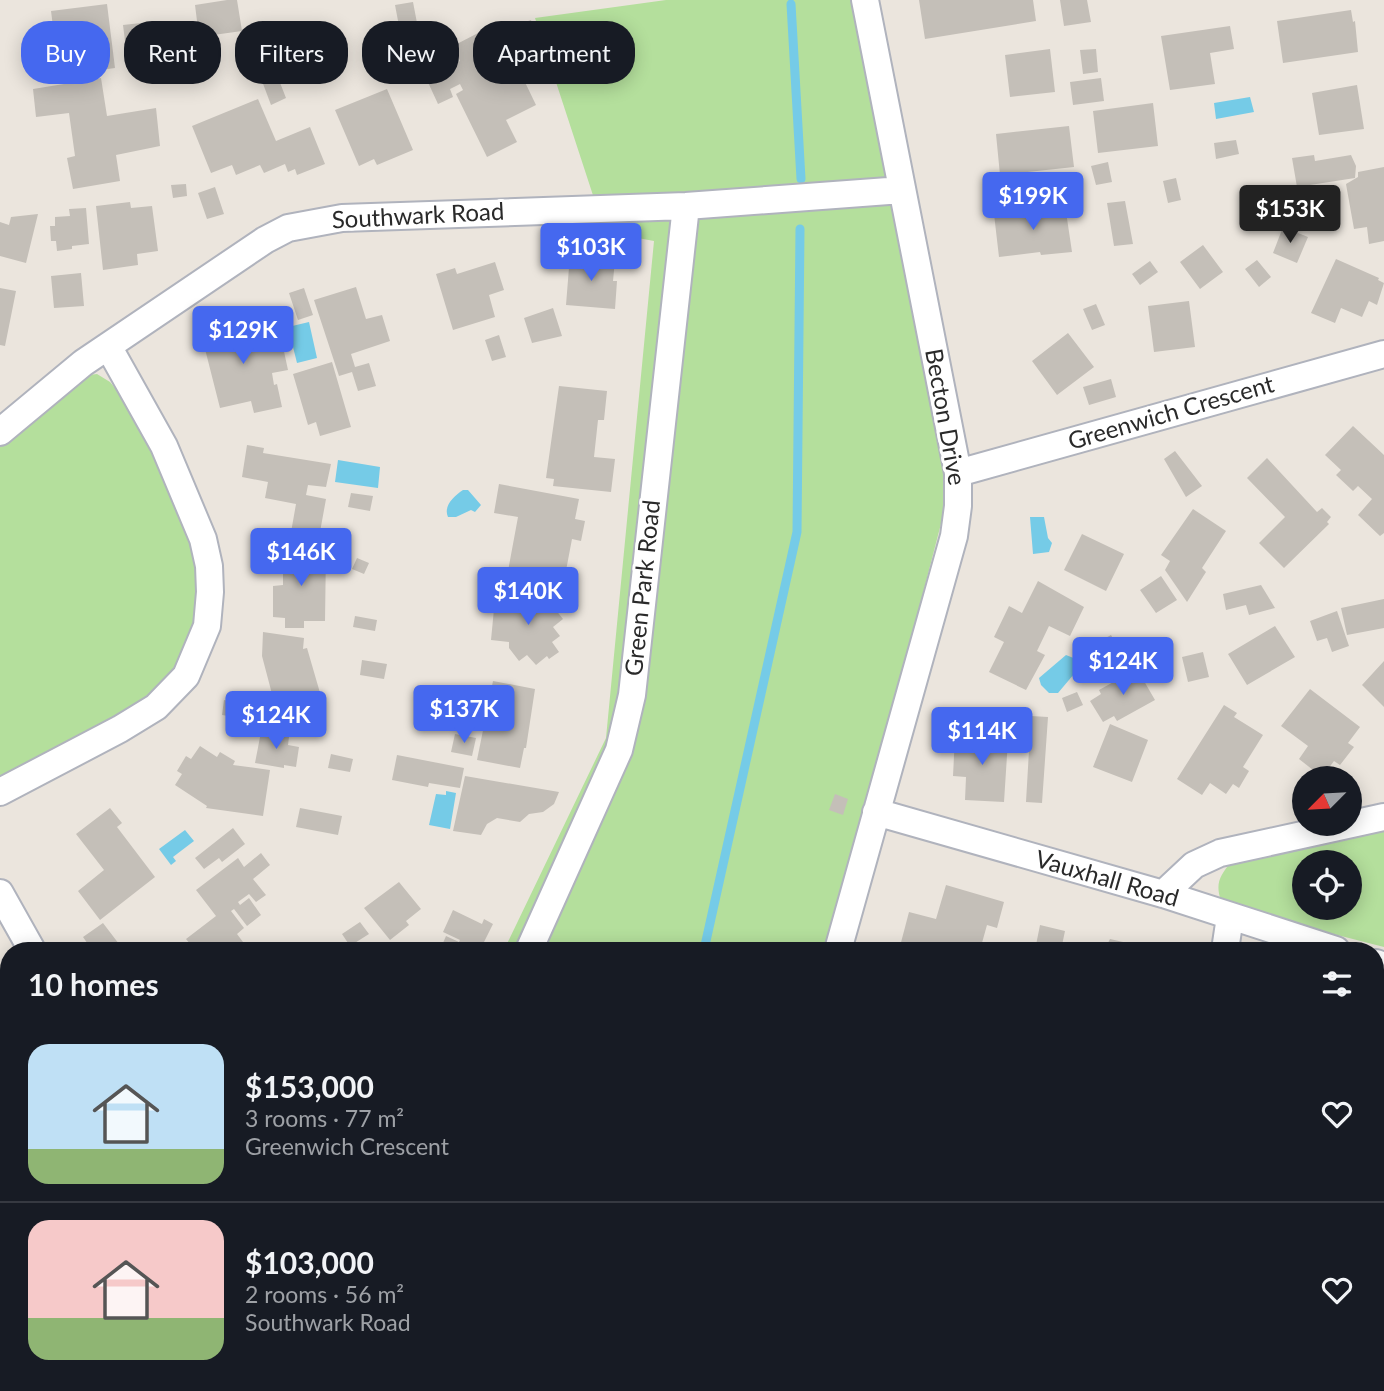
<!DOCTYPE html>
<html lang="en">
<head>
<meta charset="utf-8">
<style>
	body { margin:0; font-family:Lato,sans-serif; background:#20242c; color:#f1f3f6; height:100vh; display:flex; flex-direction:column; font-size:26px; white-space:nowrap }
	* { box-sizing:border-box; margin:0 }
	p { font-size:23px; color:#9ea1a6 }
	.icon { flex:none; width:38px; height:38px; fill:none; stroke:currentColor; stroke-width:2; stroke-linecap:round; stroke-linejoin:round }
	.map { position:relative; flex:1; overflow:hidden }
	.drawer { position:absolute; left:0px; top:942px; width:1384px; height:450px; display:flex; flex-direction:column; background:#171b24; border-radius:28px 28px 0 0; box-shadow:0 4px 18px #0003 }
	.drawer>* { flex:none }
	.banner { position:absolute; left:21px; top:21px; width:700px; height:63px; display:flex; gap:14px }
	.needle { width:46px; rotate:246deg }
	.controls { position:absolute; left:1292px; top:766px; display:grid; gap:14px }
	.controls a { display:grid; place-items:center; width:70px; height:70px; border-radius:50%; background:#171b24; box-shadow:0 4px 18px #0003; font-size:35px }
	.price { position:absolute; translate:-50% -60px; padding:0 16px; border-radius:7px; background:#4568ef; color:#fff; font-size:23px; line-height:46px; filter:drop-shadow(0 2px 4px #0008) }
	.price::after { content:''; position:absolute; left:50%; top:42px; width:21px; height:16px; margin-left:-10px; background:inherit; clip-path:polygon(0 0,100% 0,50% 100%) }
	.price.current { background:#222; color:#fff }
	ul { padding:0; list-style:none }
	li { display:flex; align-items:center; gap:21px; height:175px; padding:0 28px }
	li+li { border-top:2px solid #363941 }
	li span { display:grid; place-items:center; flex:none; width:196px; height:140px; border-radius:21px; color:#555 }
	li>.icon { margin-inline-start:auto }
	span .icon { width:84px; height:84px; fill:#fffc; stroke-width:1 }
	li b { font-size:30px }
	h2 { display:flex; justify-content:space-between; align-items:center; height:84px; padding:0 28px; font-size:30px }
	.chip { padding:0 24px; border-radius:28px; background:#171b24; box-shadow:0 4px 18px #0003; font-size:24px; line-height:63px }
	.chip.current { background:#4568ef; color:#fff }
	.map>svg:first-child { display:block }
	.green { fill:#b4df9c; fill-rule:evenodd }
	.water { fill:#75cbe7 }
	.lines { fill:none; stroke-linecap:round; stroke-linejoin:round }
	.stream { stroke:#75cbe7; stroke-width:9 }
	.building { fill:#c4bfb8 }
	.minor-casing { stroke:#b0b3bd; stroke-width:30 }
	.minor { stroke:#fff; stroke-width:26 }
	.labels { text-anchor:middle; stroke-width:6; stroke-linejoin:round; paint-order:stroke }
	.street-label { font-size:24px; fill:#2a2a2a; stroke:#fff }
</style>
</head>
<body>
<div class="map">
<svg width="1384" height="1391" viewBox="0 0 1384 1391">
	<rect width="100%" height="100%" fill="#ebe5dd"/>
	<path class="green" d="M666 0H852L940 423 944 471V512L881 756 825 950H504L606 738 654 241 605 232 535 18Z
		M97 374 110 382 135 412 199 558 202 600 185 656 160 686 109 723 0 780V447L18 429 89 375Z
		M1384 829V947L1236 909 1221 901C1215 883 1220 876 1231 862ZM1304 863H1349V908H1304Z
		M744 1382V1391H469L467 1383Z"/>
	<path class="water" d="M1250 97 1254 112 1216 119 1214 103Z
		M309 322 317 358 297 363 288 327Z
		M338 460 380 467 378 488 335 482Z
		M463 490H468L481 505 475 512 471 510 456 517H448C443 506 454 496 463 490Z
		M1030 517H1044L1048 538 1052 543 1049 552 1033 554Z
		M1066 655 1076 659 1074 674 1058 693H1049L1041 685 1039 678Z
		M446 791 456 793 450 829 429 825 436 794 446 795Z
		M185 830 194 841 173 857 176 861 171 865 159 849Z"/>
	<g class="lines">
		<path class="stream" d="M791 4 801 179
			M704 950 797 532 800 229
			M651 1391 652 1382"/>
	</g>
	<path class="building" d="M227 0H237L242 31 199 37 195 5Z
		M919 0H1033L1036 21 925 39Z
		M1060 0H1087L1091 22 1064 26Z
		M413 2 417 23 399 26 395 5Z
		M107 4 115 68 65 75 61 41 55 42 51 11Z
		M1351 10 1353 22 1355 21 1358 52 1283 63 1277 21Z
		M531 20 540 49 517 57 508 28Z
		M159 21 164 61 128 65 123 25Z
		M1230 26 1234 49 1210 53 1215 84 1170 90 1161 36Z
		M480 32 497 69 498 67 507 83 522 76 536 105 506 120 517 142 487 157 456 94 463 90 460 84 450 89 453 97 438 104 426 78 430 76 421 57 435 50 444 69 460 61 453 46Z
		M1050 49 1055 92 1010 97 1005 55Z
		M1096 49 1098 72 1083 74 1080 50Z
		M277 75 286 98 271 105 262 81Z
		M101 78 107 116 156 108 160 146 116 155 120 181 73 189 67 158 75 156 69 113 36 117 33 89Z
		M1101 78 1104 101 1073 105 1070 82Z
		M1357 85 1364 129 1319 135 1312 93Z
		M387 89 413 150 377 165 374 159 359 166 335 110Z
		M258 99 276 141 310 127 325 164 297 175 295 169 288 172 285 164 264 173 260 165 236 175 232 165 211 173 192 126Z
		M1153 103 1158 146 1098 153 1093 111Z
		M1069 126 1074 167 1000 175 996 134Z
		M1236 140 1239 154 1216 159 1214 143Z
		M1314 155 1315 161 1351 155 1356 166 1355 178 1297 187 1292 158Z
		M1108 162 1112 182 1096 185 1091 166Z
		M1384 167V241L1369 244 1367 227 1354 229 1346 184 1358 177V172Z
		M1176 178 1181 200 1168 203 1163 181Z
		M186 184 187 196 173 198 171 185Z
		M215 187 224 214 207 219 198 193Z
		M1328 188 1332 212 1311 214 1310 207 1289 209 1287 194Z
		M1125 201 1133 244 1114 246 1107 203Z
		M130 202 131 208 152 206 158 251 137 254 138 265 103 270 96 206Z
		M1065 205 1072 252 1041 255 1040 252 999 257 994 214Z
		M86 208 89 244 72 246V249L57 251 56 241H51L50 226H55V217L70 216 69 209Z
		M38 214 26 263 0 256V222L9 225 11 217Z
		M1283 227 1308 237 1297 263 1273 253Z
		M1203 245 1223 272 1200 289 1180 262Z
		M570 255 615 260 613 281H617L615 309 566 305Z
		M1336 259 1379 278 1378 280 1384 283 1377 305 1369 301 1362 317 1341 308 1335 323 1311 313Z
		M1257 260 1271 277 1259 287 1245 269Z
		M1150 261 1158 272 1140 285 1132 274Z
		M495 262 504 290 489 295 495 317 453 330 436 274 455 268 457 274Z
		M81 273 84 306 54 308 51 276Z
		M356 287 366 319 382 315 390 341 351 354 355 367 369 363 376 386 358 391 352 372 339 376 314 300Z
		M0 288 16 291 5 346 0 345Z
		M304 288 313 315 298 320 289 293Z
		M1189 301 1195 347 1154 352 1148 306Z
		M1096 304 1105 325 1092 330 1083 309Z
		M553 308 562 336 532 343 524 318Z
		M231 318 236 341 280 333 288 370 272 373 274 385 277 384 282 407 254 413 251 401 220 408 205 349 201 350 197 332 207 330 205 324Z
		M1068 333 1094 367 1057 395 1032 361Z
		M499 335 506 357 492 361 485 340Z
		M332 362 351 427 320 436 316 422 308 425 293 374Z
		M1111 379 1116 397 1089 405 1083 387Z
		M559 386 607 391 604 420H598L594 457 615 459 611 492 553 486 554 479 546 478Z
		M1353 426 1384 455V533L1380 536 1358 515 1372 499 1358 486 1353 491 1336 475 1341 470 1325 455Z
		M247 445 264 448 263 453 331 464 326 487 308 485 306 495 326 499 318 543 290 538 296 504 265 498 268 482 242 477Z
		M1175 451 1202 486 1186 497 1164 459Z
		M1267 458 1317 512 1322 508 1331 517 1327 522 1329 524 1284 568 1259 543 1285 517 1247 478Z
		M499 484 579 499 575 519 585 521 581 541 572 539 564 581 508 571 518 517 494 513Z
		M351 493 373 496 370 511 348 507Z
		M1193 509 1226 531 1202 568 1206 572 1187 602 1165 570 1170 561 1161 555Z
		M1082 534 1124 554 1106 591 1064 570Z
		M283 550H326L325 621H304V628H285V618L273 617V586L283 585Z
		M357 558 369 563 364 574 352 569Z
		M1161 576 1177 600 1156 613 1140 590Z
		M1038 581 1084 607 1070 636 1049 626 1037 651 1045 655 1026 690 989 672 1004 642 994 637 1009 606 1022 613Z
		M536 584 549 599 544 603 552 612 555 609 563 619 553 627 560 636 552 642 559 652 549 659 547 656 536 665 527 655 519 661 509 648V642L491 640 494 609 512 612 513 606 523 598 521 595Z
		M1261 585 1275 608 1249 615 1246 605 1226 610 1223 594Z
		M1384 599V628L1347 635 1341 608Z
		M1337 611 1349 646 1332 652 1327 638 1317 641 1310 621Z
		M355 616 377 620 375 631 353 627Z
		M1275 626 1295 657 1247 685 1228 654Z
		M263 632 304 638 303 649 307 648 325 710 283 722 275 694H272L262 656Z
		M1111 635 1117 646 1100 656 1093 645Z
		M1203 652 1209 677 1188 682 1182 657Z
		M362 660 387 664 384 679 360 675Z
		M1384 661V707L1362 685Z
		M1137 669 1155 700 1117 721 1114 716 1103 722 1090 701 1101 694 1099 690Z
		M493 681 535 689 526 748H524L520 768 477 760Z
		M1310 689 1360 727 1348 743 1354 747 1340 765 1334 761 1322 777 1299 759 1308 746 1281 726Z
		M1077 692 1083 705 1067 712 1062 698Z
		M224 700 250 705 248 719 222 715Z
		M1224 705 1237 713 1234 717 1263 735 1243 767 1249 771 1239 788 1233 784 1226 794 1210 783 1202 795 1177 779Z
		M1031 716 1048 717 1042 803 1026 802Z
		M1110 724 1148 740 1132 782 1093 767Z
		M261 732 289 737 288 745 299 747 296 767 284 765V768L255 763Z
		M455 734 476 738 472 756 451 752Z
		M955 736 1008 740 1004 802 965 800 966 777 953 776Z
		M200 746 217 757 220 752 235 761 233 765 270 770 263 816 206 808 207 806 175 785 182 774 177 771 186 756 191 759Z
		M331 754 353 759 350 772 328 768Z
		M397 755 464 768 460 788 429 783 428 787 392 780Z
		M465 776 559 792 554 804 543 812 529 814 520 822 497 818 487 824 481 835 453 831Z
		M835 794 848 799 843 815 829 810Z
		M110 808 122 823 117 827 155 877 100 920 78 891 104 870 76 834Z
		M300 808 342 816 338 835 296 827Z
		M233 828 245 844 222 862 219 858 204 869 195 858Z
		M261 853 270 865 253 879 266 895 256 902 249 894 238 902 240 905 249 898 261 915 247 926 234 909 231 911 244 928 237 934 249 950H195L186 939 216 916 196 890 238 858 244 867Z
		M399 882 421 909 406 921 409 925 390 940 364 908Z
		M946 885 1004 902 997 928 987 925 980 950H899L909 912 936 919Z
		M453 910 482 924 484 919 493 924 481 948 485 950H440L446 936 459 942 460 940 443 932Z
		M360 922 369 934 350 946 342 934Z
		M103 923 119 944 109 950H92L83 937Z
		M1040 925 1065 931 1061 950H1035Z
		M1110 939 1145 947 1144 950H1083L1084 942 1106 947Z
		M9 976V999L0 1000V977Z
		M9 1002V1033L0 1034V1003Z
		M1376 1022 1384 1023V1075L1376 1074Z
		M1383 1359 1384 1360V1389L1376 1388Z
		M123 1382H167V1391H123Z
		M311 1382H355L356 1391H312Z
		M875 1382H905L903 1391Z
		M1008 1382H1099L1097 1391H1083L1061 1386 1060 1391H984L986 1385 1007 1390Z
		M1251 1382H1331L1330 1391H1250Z"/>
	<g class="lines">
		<defs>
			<path id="minor" d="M0 432 83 363 265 240 288 228 342 218 686 206 902 190
				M958 473 1384 354
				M0 792 120 729 156 707 186 676 207 626 210 592 209 566 203 539 164 446 108 346
				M876 812 1163 894 1336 950
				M0 893 32 950
				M1163 894 1194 865 1220 853 1384 817
				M529 950 619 750 632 695 686 206
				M838 950 954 536 958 506V473L865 0
				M1225 950 1230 917
				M1376 963 1384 966
				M63 1382 64 1391
				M457 1382 459 1391
				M755 1382 756 1391
				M1156 1391 1157 1382"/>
		</defs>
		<use href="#minor" class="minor-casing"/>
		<use href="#minor" class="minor"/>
	</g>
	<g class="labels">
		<g class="street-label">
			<text transform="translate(418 216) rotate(-3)" y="8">Southwark Road</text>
			<text transform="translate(1171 413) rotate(-16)" y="8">Greenwich Crescent</text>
			<text transform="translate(945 417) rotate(80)" y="8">Becton Drive</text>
			<text transform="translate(643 588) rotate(-84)" y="8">Green Park Road</text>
			<text transform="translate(1107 879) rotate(16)" y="8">Vauxhall Road</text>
		</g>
	</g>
</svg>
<div class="controls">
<a><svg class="needle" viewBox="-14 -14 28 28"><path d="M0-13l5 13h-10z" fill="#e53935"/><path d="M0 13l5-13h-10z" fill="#9ea1a6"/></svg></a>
<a><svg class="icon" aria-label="locate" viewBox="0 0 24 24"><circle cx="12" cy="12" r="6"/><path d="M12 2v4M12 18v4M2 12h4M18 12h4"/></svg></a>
</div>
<b class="price" style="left:1033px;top:232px">$199K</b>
<b class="price current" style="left:1290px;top:245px">$153K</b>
<b class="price" style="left:591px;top:283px">$103K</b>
<b class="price" style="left:243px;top:366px">$129K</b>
<b class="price" style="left:301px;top:588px">$146K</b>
<b class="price" style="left:528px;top:627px">$140K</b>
<b class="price" style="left:1123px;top:697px">$124K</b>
<b class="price" style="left:464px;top:745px">$137K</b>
<b class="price" style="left:276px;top:751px">$124K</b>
<b class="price" style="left:982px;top:767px">$114K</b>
<div class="banner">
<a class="chip current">Buy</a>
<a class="chip">Rent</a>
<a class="chip">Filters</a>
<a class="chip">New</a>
<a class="chip">Apartment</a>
</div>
<section class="drawer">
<h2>10 homes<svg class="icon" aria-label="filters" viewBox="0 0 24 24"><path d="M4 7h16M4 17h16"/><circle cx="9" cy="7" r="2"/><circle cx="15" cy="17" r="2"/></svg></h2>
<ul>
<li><span style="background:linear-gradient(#bfe0f5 75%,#8fb573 0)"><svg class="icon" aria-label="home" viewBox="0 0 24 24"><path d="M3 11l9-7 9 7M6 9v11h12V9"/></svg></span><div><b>$153,000</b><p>3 rooms · 77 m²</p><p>Greenwich Crescent</p></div><svg class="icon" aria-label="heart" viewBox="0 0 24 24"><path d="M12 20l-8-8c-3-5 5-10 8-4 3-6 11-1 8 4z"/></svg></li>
<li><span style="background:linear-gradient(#f6c9c9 70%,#8fb573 0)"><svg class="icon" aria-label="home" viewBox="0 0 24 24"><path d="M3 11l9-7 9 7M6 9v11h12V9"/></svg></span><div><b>$103,000</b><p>2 rooms · 56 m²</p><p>Southwark Road</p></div><svg class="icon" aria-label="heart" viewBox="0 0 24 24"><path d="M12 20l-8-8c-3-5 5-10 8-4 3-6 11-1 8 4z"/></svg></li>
</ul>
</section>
</div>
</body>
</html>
